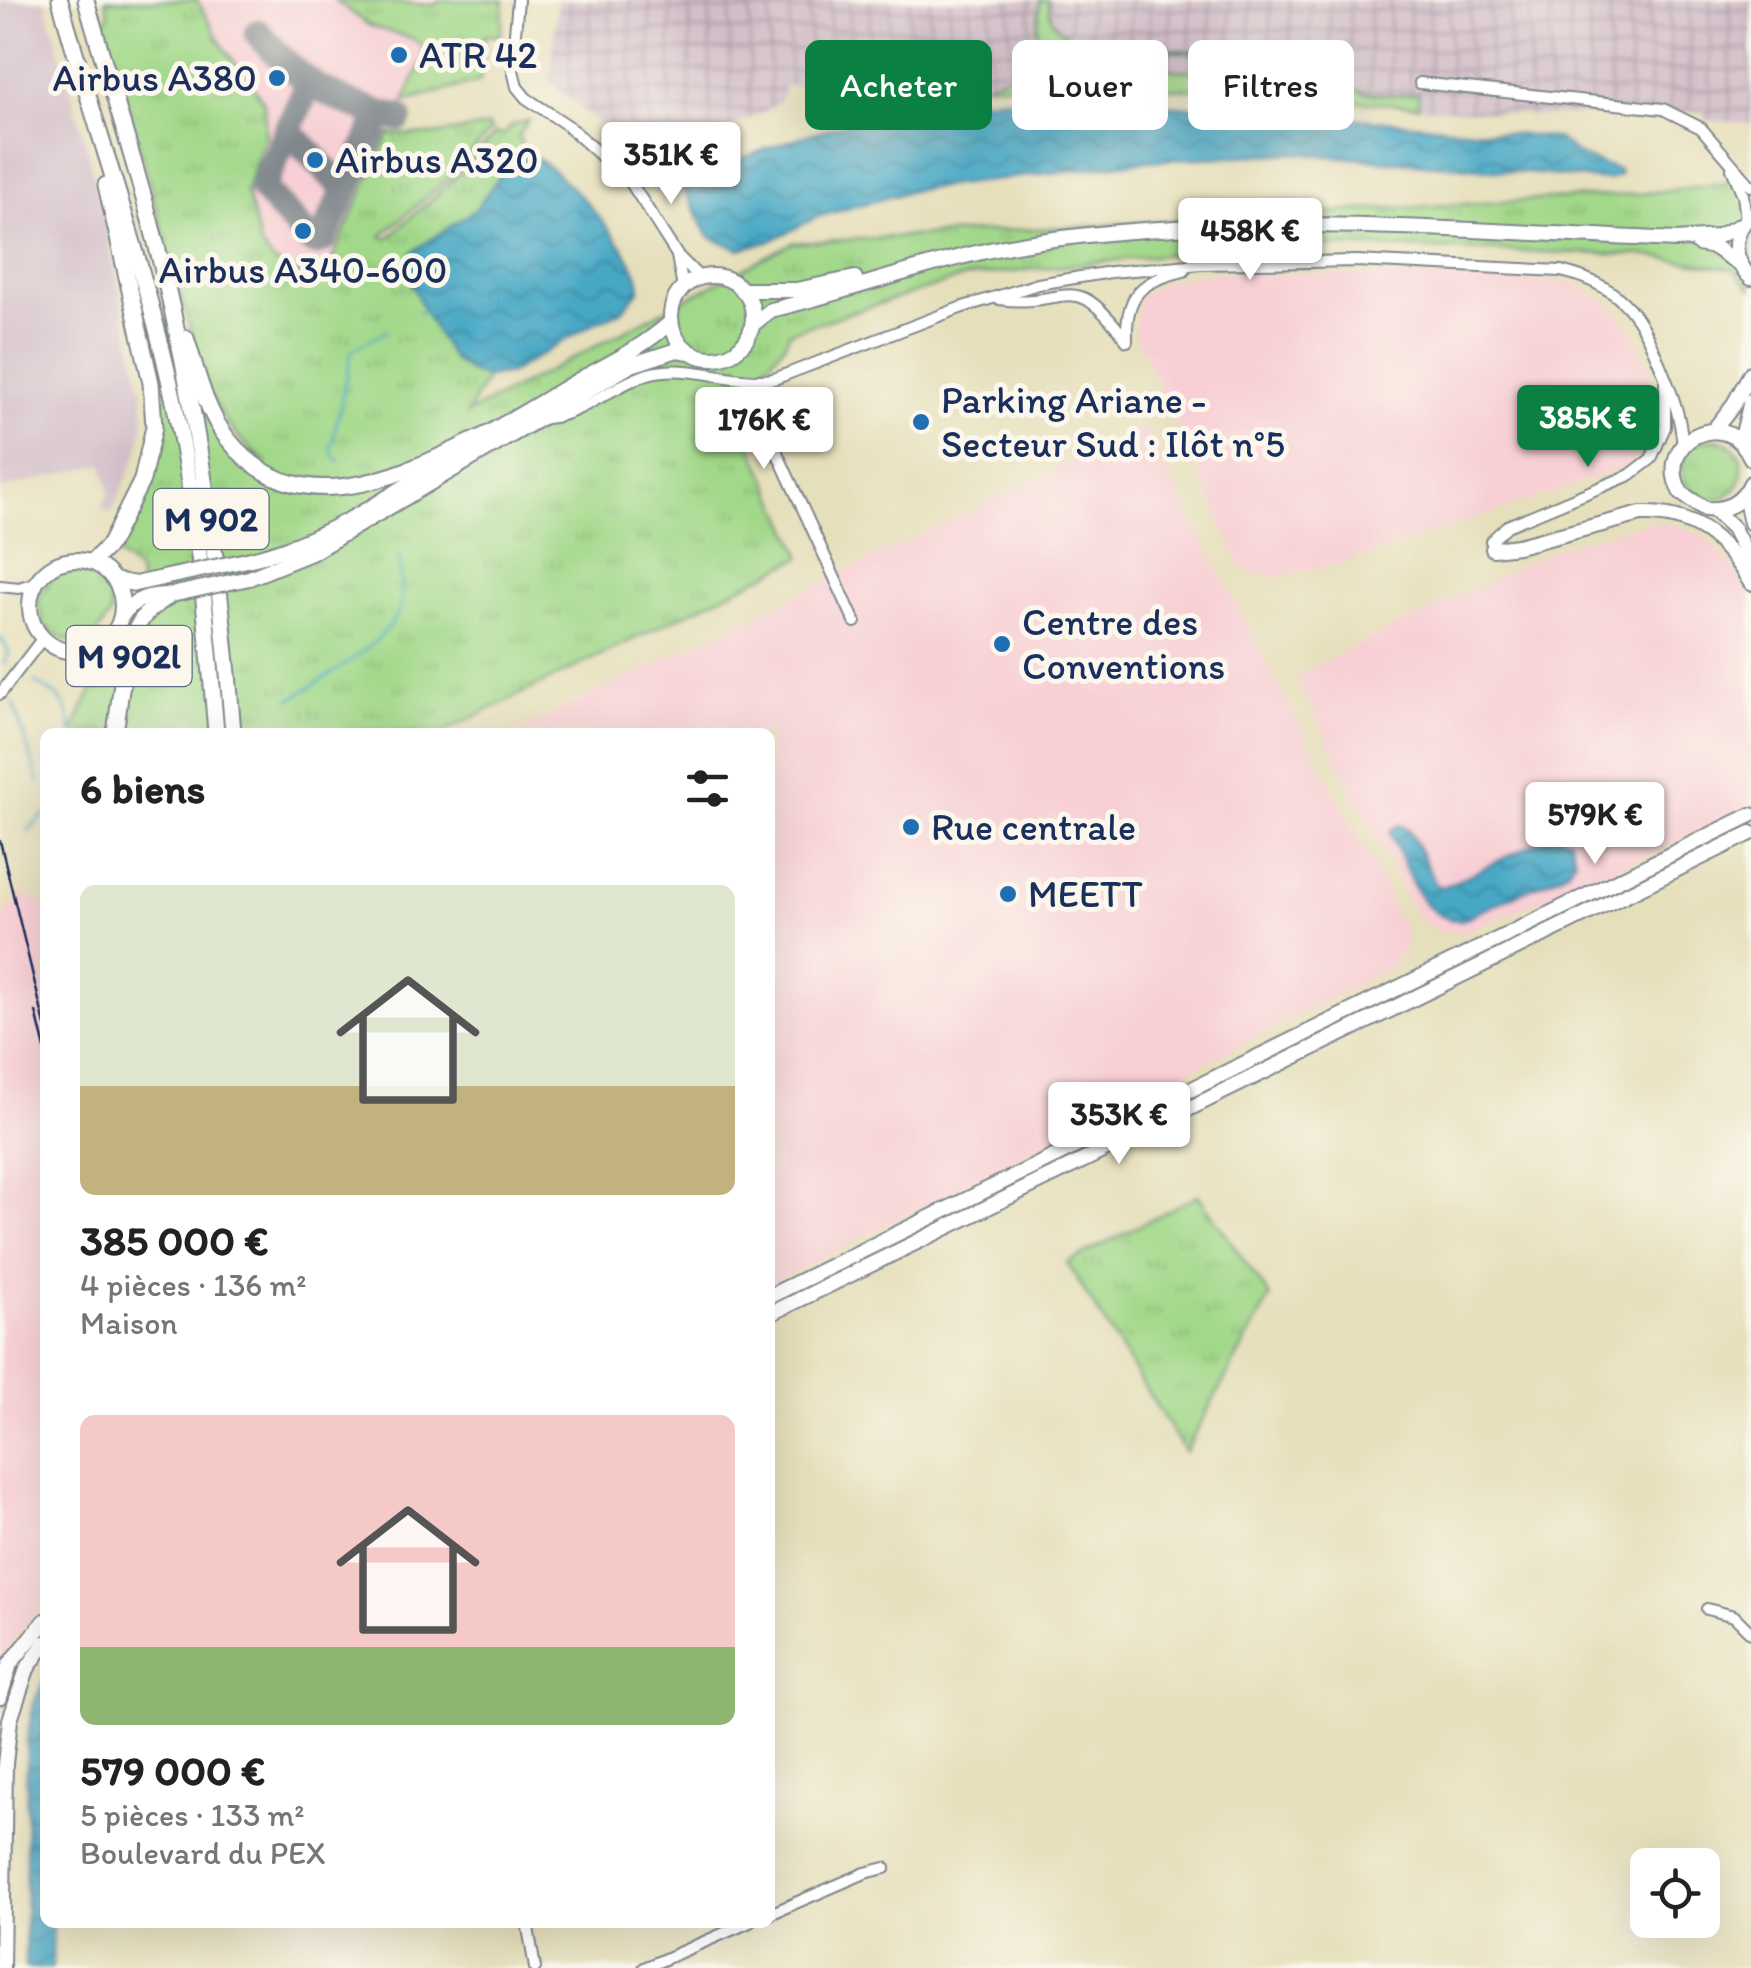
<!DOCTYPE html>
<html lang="fr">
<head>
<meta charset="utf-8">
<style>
	body { margin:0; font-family:Itim,sans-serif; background:#f2f2f2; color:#222; height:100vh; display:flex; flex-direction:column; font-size:38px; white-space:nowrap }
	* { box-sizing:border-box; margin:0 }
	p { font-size:32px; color:#767676 }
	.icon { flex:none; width:55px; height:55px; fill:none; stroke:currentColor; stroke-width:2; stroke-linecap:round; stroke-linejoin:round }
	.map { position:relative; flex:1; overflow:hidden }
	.side { position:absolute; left:40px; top:728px; width:735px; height:1200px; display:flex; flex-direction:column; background:#fff; border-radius:15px; box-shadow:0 10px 40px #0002 }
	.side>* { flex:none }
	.banner { position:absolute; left:805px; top:40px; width:795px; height:90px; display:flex; gap:20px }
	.controls { position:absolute; left:1630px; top:1848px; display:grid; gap:20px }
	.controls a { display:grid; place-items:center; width:90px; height:90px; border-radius:15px; background:#fff; box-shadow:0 10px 40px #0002; font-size:50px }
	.price { position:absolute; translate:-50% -85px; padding:0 22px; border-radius:10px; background:#fff; color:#222; font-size:32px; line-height:65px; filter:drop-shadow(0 2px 5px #0008) }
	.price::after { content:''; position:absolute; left:50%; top:60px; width:30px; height:22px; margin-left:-15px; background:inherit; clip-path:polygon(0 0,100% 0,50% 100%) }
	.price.active { background:#0b8043; color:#fff }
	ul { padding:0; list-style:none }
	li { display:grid; align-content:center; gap:20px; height:530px; padding:0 40px }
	li span { display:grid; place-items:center; height:310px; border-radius:15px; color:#555 }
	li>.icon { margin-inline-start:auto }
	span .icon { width:180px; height:180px; fill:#fffc; stroke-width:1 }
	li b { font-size:42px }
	h2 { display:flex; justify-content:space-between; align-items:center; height:120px; padding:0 40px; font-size:42px }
	.tag { padding:0 35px; border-radius:15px; background:#fff; box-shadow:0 10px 40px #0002; font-size:35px; line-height:90px }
	.tag.active { background:#0b8043; color:#fff }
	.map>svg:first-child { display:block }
	.built { fill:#f7cfd4 }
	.industrial { fill:url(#industrial-grid) }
	.railway { fill:#d2bdc8 }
	.grass { fill:url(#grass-tufts); stroke:#5e8474; stroke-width:2.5 }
	.water { fill:url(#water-waves); stroke:#306c92; stroke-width:2.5 }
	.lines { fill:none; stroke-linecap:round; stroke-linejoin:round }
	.stream { stroke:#46a8c5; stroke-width:2.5 }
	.taxiway { stroke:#80878c; stroke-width:28 }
	.minor-casing { stroke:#80878c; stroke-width:14 }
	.major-casing { stroke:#80878c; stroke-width:18 }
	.highway-casing { stroke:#80878c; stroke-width:19 }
	.minor { stroke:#fff; stroke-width:10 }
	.major { stroke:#fff; stroke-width:14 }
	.highway { stroke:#fff; stroke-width:15 }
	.tram { stroke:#1b2f5e; stroke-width:2.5 }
	.major-bridge-casing { stroke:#80878c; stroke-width:18; stroke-linecap:butt }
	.major-bridge { stroke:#fff; stroke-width:14 }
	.poi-dot { fill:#1f6fb2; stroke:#fbf7ec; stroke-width:4 }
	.labels { text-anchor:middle; stroke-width:10; stroke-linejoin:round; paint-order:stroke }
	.shield { fill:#fbf7ec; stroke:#5e6b89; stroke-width:2.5 }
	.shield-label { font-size:35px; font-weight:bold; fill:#1b2f5e }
	.poi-label { font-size:38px; fill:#1b2f5e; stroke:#fbf7ec; text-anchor:start }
</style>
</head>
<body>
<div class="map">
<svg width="1751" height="1968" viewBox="0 0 1751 1968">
	<defs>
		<pattern id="industrial-grid" width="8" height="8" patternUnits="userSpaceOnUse" patternTransform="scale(2.5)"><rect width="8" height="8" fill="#d2bdc8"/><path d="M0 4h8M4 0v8" fill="none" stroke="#aa9aa6"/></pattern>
		<pattern id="grass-tufts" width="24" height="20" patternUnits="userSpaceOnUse" patternTransform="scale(2.5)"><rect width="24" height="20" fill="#a2d889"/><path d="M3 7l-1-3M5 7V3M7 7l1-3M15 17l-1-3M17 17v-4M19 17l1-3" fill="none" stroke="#8bba79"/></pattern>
		<pattern id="water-waves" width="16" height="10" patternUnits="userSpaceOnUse" patternTransform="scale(2.5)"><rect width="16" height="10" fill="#46a8c5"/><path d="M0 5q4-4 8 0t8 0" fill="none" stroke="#3a89a3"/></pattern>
	</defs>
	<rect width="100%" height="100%" fill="#fbf7ec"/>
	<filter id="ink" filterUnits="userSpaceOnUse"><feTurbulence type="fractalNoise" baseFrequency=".01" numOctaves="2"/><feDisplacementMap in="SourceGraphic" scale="20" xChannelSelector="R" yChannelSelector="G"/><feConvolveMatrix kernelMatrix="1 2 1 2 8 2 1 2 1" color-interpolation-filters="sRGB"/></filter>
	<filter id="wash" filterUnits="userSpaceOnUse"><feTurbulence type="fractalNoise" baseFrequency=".0048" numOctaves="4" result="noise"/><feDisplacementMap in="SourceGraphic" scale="40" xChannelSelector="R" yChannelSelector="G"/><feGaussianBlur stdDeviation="2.25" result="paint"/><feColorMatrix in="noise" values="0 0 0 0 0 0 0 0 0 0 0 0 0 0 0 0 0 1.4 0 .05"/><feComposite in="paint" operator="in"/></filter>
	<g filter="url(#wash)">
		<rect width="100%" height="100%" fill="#e6dfbb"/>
		<path class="built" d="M189 0H488V6L392 133 323 279 314 281 259 258Z
			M1215 272 1481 277 1575 283 1616 310 1637 338 1651 374 1658 426 1641 456 1622 469 1341 564 1276 577 1243 570 1134 332 1140 296 1162 282Z
			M1143 427 1374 866 1405 934V948L1389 969 770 1284V732H515Z
			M1648 522 1674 524 1704 536 1732 565 1751 600V805L1657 852 1464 932 1436 931 1417 918 1295 676 1561 546Z
			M24 892 45 905V1599L0 1658V918Z"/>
		<path class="industrial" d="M558 0H1751V124L1708 120 1703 111 1543 116 1122 85 1021 82 932 87 812 108 805 86 786 85 779 102 762 113 668 154 630 150 550 82Z"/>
		<path class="railway" d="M0 0H45L86 145 143 392 144 422 138 453 111 513 101 508 109 493 103 464 0 489Z"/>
		<path class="grass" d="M105 0H197L221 43 264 102 266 136 246 191 261 247 275 262 308 277 321 276 328 268 389 134 434 135 489 126 491 130 450 177 381 236 387 239 452 181 496 133 502 136 513 125 529 120 519 135 523 150 517 152 477 208 413 252 407 261 411 283 440 338 454 361 474 374 487 377 467 414 792 243 1639 194 1751 180V289L1734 269 1642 255 1263 244 965 277 789 332C786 354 747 380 729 396L802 557 443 732H72L112 649C126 635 128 615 144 603L138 572 116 553 129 530 154 461 156 382 203 407 221 437 268 463C234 438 222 420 205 382L104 20 109 15Z
			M335 0 434 5 441 0H504L501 36 485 35 480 81 404 102 423 59 422 46 413 39 370 26Z
			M1040 0H1048C1048 21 1059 32 1077 40L1215 53 1217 46 1287 53 1303 62 1041 41 1037 33Z
			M878 56C900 74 923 81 951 86L874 97Z
			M1059 59 1344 86C1367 95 1394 97 1419 93L1418 106 1122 85 984 84 1049 60Z
			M1682 469a30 30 0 1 1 60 0a30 30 0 1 1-60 0Z
			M78 569C102 575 112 591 110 615L94 637 68 641 45 627 38 602C44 581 54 573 75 572Z
			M1198 1195 1270 1297 1185 1452 1067 1263Z"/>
		<path class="water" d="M1053 97 1362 119 1546 137 1559 139 1578 155 1619 170V175L1609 180 1584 178 1295 153 1147 161 915 190 820 216 768 242 739 249 709 237 683 188 685 181C815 126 911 98 1053 97Z
			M523 150C555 162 643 256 640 290L620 312 594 323 509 374 487 377 474 374 454 361C439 337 398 277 413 252L477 208 517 151Z
			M1399 825 1409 830 1437 886H1446L1554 834 1570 840 1575 859 1566 872 1461 920C1419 921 1407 868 1391 836V830Z
			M45 1679V1922L53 1923 52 1968H25L27 1740 34 1703Z"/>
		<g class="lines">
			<path class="stream" d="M418 313 427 311
				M339 461 331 451 352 350 387 331
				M0 637 9 652 4 663
				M34 682C59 696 70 702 71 732
				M290 700C320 680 395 640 401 603 403 588 400 571 399 556
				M13 703 39 782
				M29 830 45 814"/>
			<path class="taxiway" d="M258 33 290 67 316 87
				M384 115 349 103 316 87 306 90 262 188 309 239 315 242 323 239 379 118 384 115 399 118
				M289 126 292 135 339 183 346 184 350 181"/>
		</g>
	</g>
	<g filter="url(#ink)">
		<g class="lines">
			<defs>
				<path id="minor" d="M518 0 512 66 517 87 526 98 567 125 631 183 677 255 700 278
					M1420 83 1663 109 1701 128 1751 186
					M1732 169 1743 195 1746 219
					M677 256 683 288
					M999 299C1070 309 1071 265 1127 341
					M1127 340C1125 293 1142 281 1184 271
					M754 382 757 409 855 622
					M546 418C578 417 615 384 648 374 690 362 731 385 774 379L960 308 1038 284 1111 272 1201 264 1356 261 1561 271C1627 287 1641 318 1665 377 1675 402 1680 417 1683 445
					M1491 541 1507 526 1630 475 1651 459 1665 427V381
					M0 586 19 588 35 583
					M0 694 42 639
					M1707 1609 1734 1616 1751 1633
					M770 1914 865 1873 885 1868
					M527 1922 535 1968
					M644 1968 750 1922"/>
				<path id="major" d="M1751 214C1731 234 1731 258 1751 278
					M1698 244 1714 247 1738 263
					M671 317a41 41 0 1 1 82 0a41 41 0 1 1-82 0Z
					M742 290H796L855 278
					M752 325 771 310C857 290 939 257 1027 243 1242 210 1461 231 1677 240L1716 237 1741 225
					M1713 431 1734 404 1751 373
					M1741 442 1751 401
					M1751 458C1727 404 1652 440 1681 493L1705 509C1726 511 1742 503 1751 483
					M1745 495 1751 523
					M1714 510 1733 528 1751 563
					M1493 549 1518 546 1641 514C1694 512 1725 539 1751 583
					M30 606a46 46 0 1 1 92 0a46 46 0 1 1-92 0Z
					M247 560C342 538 419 474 502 425 531 409 559 391 588 375 618 359 645 345 671 322
					M249 578 311 553 631 365 677 350 690 352
					M114 580 135 584 172 576
					M122 616C133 598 150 595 171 595
					M770 1296 1751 815
					M770 1314 1751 833
					M0 1697 10 1664 45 1621
					M2 1968 5 1764 10 1720 27 1669 45 1643"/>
				<path id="highway" d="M60 0C95 127 140 251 169 379 196 495 206 614 216 732
					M86 0C115 103 149 205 172 309 203 449 222 590 233 732
					M186 338C197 371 205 410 227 438 299 530 405 473 488 434
					M92 562 110 544 142 480 154 427 151 383 106 185
					M115 732C121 699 123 641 145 615 152 607 162 601 171 595"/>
			</defs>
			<use href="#minor" class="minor-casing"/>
			<use href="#major" class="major-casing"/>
			<use href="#highway" class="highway-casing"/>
			<use href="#minor" class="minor"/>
			<use href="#major" class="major"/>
			<use href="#highway" class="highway"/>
			<path class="tram" d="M0 841 45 1025
				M36 1012 45 1049
				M41 1450 45 1448"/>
			<defs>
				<path id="major-bridge" d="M172 576 247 560
					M171 595 249 578"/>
			</defs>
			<use href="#major-bridge" class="major-bridge-casing"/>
			<use href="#major-bridge" class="major-bridge"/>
		</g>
	</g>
	<g class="poi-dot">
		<circle cx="399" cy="55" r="10"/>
		<circle cx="277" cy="78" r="10"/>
		<circle cx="315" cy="160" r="10"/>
		<circle cx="303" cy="231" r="10"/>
		<circle cx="921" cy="422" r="10"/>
		<circle cx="1002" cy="644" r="10"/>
		<circle cx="911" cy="827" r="10"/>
		<circle cx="1008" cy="894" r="10"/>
	</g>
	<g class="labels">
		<g class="shield">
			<rect x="153.5" y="489" width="115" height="60" rx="8"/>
			<rect x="66.5" y="626" width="125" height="60" rx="8"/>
		</g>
		<g class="shield-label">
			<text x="211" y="531">M 902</text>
			<text x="129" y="668">M 902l</text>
		</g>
		<g class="poi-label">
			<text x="419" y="68">ATR 42</text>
			<text x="257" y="91" text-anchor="end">Airbus A380</text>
			<text x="335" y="173">Airbus A320</text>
			<text x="303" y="283" text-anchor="middle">Airbus A340-600</text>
			<text x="941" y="413">Parking Ariane -<tspan x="941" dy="44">Secteur Sud : Ilôt n°5</tspan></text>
			<text x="1022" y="635">Centre des<tspan x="1022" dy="44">Conventions</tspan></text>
			<text x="931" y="840">Rue centrale</text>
			<text x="1028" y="907">MEETT</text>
		</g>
	</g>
</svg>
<div class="controls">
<a><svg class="icon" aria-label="locate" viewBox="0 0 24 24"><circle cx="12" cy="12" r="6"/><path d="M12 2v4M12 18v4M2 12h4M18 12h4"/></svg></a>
</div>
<b class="price" style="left:671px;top:207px">351K €</b>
<b class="price" style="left:1250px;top:283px">458K €</b>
<b class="price active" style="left:1588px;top:470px">385K €</b>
<b class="price" style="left:764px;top:472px">176K €</b>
<b class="price" style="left:1595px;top:867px">579K €</b>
<b class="price" style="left:1119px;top:1167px">353K €</b>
<div class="banner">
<a class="tag active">Acheter</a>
<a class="tag">Louer</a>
<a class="tag">Filtres</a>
</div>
<section class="side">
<h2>6 biens<svg class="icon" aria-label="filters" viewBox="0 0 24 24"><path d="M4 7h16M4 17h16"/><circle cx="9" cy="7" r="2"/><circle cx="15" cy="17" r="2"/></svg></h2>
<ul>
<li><span style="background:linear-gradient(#dfe7d0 65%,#c2b280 0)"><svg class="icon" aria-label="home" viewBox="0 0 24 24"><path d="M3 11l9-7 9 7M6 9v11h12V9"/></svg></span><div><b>385 000 €</b><p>4 pièces · 136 m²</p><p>Maison</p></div></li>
<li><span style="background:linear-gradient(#f6c9c9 75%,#8fb573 0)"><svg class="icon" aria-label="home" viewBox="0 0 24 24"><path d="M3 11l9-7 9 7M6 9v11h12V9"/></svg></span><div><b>579 000 €</b><p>5 pièces · 133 m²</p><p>Boulevard du PEX</p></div></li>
</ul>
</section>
</div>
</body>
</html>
